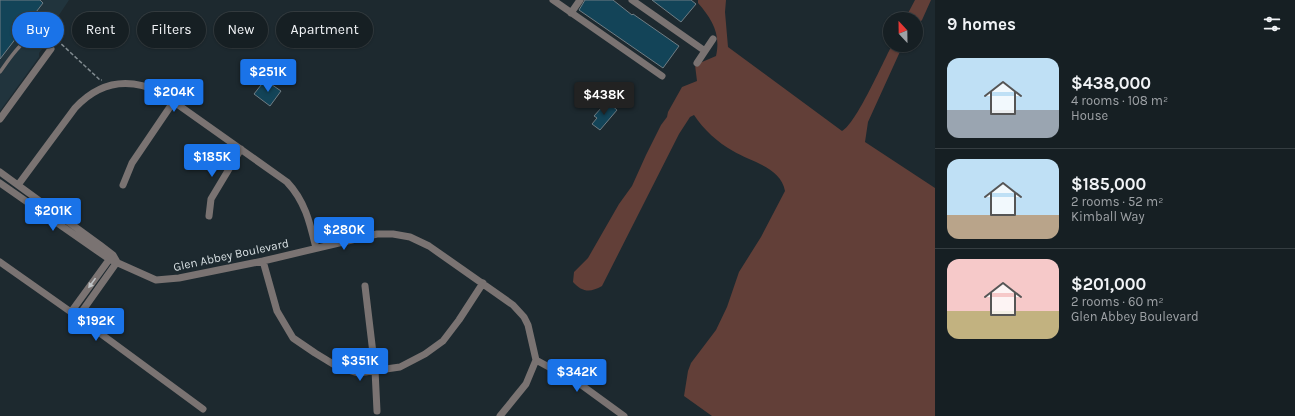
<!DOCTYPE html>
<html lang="en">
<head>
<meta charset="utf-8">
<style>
	body { margin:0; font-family:Karla,sans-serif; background:#1f272b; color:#f1f3f6; height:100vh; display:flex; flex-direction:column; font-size:15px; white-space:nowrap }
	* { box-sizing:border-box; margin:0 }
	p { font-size:13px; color:#9ea2a6 }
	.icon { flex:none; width:22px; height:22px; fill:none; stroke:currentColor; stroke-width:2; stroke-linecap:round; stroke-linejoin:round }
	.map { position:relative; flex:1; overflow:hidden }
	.panel { display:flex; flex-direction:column; background:#161f23; width:360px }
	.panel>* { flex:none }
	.guide { position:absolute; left:12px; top:12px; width:380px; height:36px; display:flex; gap:8px }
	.needle { width:26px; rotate:338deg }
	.buttons { position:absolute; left:883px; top:12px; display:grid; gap:8px }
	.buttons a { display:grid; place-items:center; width:40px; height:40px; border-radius:50%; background:#161f23; box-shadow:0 1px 3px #0004,0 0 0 1px #353d41; font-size:20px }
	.price { position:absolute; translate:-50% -34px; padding:0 9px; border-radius:4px; background:#1a73e8; color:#fff; font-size:13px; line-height:26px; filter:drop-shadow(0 1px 2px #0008) }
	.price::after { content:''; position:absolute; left:50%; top:24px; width:12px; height:9px; margin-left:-6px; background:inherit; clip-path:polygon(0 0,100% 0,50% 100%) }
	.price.current { background:#222; color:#fff }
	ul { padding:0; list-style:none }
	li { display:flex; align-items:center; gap:12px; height:100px; padding:0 12px }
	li+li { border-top:1px solid #353d41 }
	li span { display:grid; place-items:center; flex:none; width:112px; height:80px; border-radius:12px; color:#555 }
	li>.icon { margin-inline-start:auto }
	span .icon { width:48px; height:48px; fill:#fffc; stroke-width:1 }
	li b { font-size:17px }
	h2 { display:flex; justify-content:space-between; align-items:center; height:48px; padding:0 12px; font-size:17px }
	.pill { padding:0 14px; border-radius:18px; background:#161f23; box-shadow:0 1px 3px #0004,0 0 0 1px #353d41; font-size:14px; line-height:36px }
	.pill.current { background:#1a73e8; color:#fff }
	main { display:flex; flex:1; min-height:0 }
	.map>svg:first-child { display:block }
	.built { fill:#21343d }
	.green { fill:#623f38 }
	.building { fill:#134458; stroke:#707d84 }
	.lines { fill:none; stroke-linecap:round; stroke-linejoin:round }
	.path { stroke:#828c91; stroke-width:1.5; stroke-dasharray:4 2; stroke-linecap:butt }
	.service { stroke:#7a7372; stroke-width:3.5 }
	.minor { stroke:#7a7372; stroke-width:7 }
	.oneway { fill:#c0c4c6 }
	.labels { text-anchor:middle; stroke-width:3.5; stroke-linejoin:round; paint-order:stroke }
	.street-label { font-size:12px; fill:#d7dfe2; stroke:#1d292f }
</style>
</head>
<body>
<main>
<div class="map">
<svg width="935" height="416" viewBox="0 0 935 416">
	<rect width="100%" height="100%" fill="#1d292f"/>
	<path class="built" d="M0 0H69L53 24 50 33 52 38 51 42 50 43H47L39 53V57L0 111Z"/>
	<path class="green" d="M698 0H726L725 12 728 47 842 131C856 124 883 62 892 45H903L868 122 865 142 935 188V416H712L684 396 688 371 691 363 716 330 727 307 739 272 761 237 785 191C781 167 751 162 733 151 717 142 704 130 694 115L690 117 679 134 602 286C590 293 582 292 573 282L574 272 588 258 619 204 632 186 646 155 661 125 667 117 668 112 682 87 697 81 695 65 716 56C721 34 712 19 698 3Z
		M915 0H931L922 20 916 26V19H905Z"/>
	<path class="building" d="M0 0H40L43 3 0 59Z
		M585 0H613L632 15 633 14 679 46 663 68 579 10Z
		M652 0H691L696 4 681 22Z
		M265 80 281 91 270 106 254 94Z
		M609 103 617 110 600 130 592 124 597 118 594 116 602 107 604 109Z"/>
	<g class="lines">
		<path class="path" d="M57 40 100 80H102"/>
		<path class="service" d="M0 72C6 64 24 35 35 38 41 40 46 46 51 49"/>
		<path class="minor" d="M553 0 662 76
			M632 0 705 51
			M571 13 580 0
			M697 63 713 39
			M0 119 51 49
			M0 172 100 245 113 255 117 262
			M0 183 109 259 156 280 179 278 263 261 377 234H393L410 237 429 246 513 305 524 317 528 325 536 360 526 384 500 416
			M18 185 75 108C99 82 128 77 160 92L287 182C305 201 310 223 316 248
			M123 185 132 163 174 101
			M209 216 211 199 241 149
			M263 261 277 311 293 338 315 353 338 367 358 373 400 367 425 354 443 341 459 320 483 283
			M0 262 78 317 203 409
			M365 286 375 370 377 411
			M71 312 111 257
			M78 317 117 262
			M536 360 580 384 624 416"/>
	</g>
	<defs><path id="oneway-solid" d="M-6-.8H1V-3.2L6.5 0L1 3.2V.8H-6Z"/></defs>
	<use class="oneway" href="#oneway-solid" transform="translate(92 283) rotate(126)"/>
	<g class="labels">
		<g class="street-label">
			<text transform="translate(231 255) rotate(-12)" y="4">Glen Abbey Boulevard</text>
		</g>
	</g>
</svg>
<div class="buttons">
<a><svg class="needle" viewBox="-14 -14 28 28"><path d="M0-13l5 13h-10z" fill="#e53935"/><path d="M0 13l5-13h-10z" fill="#9ea2a6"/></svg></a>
</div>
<b class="price" style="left:268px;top:93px">$251K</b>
<b class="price" style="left:174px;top:113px">$204K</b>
<b class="price current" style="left:604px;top:116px">$438K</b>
<b class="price" style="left:212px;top:178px">$185K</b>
<b class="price" style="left:53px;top:232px">$201K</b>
<b class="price" style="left:344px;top:251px">$280K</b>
<b class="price" style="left:96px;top:342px">$192K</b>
<b class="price" style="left:360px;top:382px">$351K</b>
<b class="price" style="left:577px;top:393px">$342K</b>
<div class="guide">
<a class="pill current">Buy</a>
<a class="pill">Rent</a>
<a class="pill">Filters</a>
<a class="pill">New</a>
<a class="pill">Apartment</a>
</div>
</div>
<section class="panel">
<h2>9 homes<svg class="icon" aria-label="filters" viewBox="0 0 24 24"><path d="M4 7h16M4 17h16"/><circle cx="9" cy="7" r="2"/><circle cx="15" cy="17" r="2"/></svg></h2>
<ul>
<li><span style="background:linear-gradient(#bfe0f5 65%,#9aa5b1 0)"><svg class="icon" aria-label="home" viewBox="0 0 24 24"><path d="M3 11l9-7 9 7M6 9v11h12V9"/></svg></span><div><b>$438,000</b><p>4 rooms · 108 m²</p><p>House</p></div></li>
<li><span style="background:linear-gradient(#bfe0f5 70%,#b9a48a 0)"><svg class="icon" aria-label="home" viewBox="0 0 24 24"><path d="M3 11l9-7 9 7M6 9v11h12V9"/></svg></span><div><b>$185,000</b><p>2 rooms · 52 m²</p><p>Kimball Way</p></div></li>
<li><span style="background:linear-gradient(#f6c9c9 65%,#c2b280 0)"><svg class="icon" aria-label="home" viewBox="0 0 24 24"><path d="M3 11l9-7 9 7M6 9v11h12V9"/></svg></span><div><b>$201,000</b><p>2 rooms · 60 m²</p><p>Glen Abbey Boulevard</p></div></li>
</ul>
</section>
</main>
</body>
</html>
